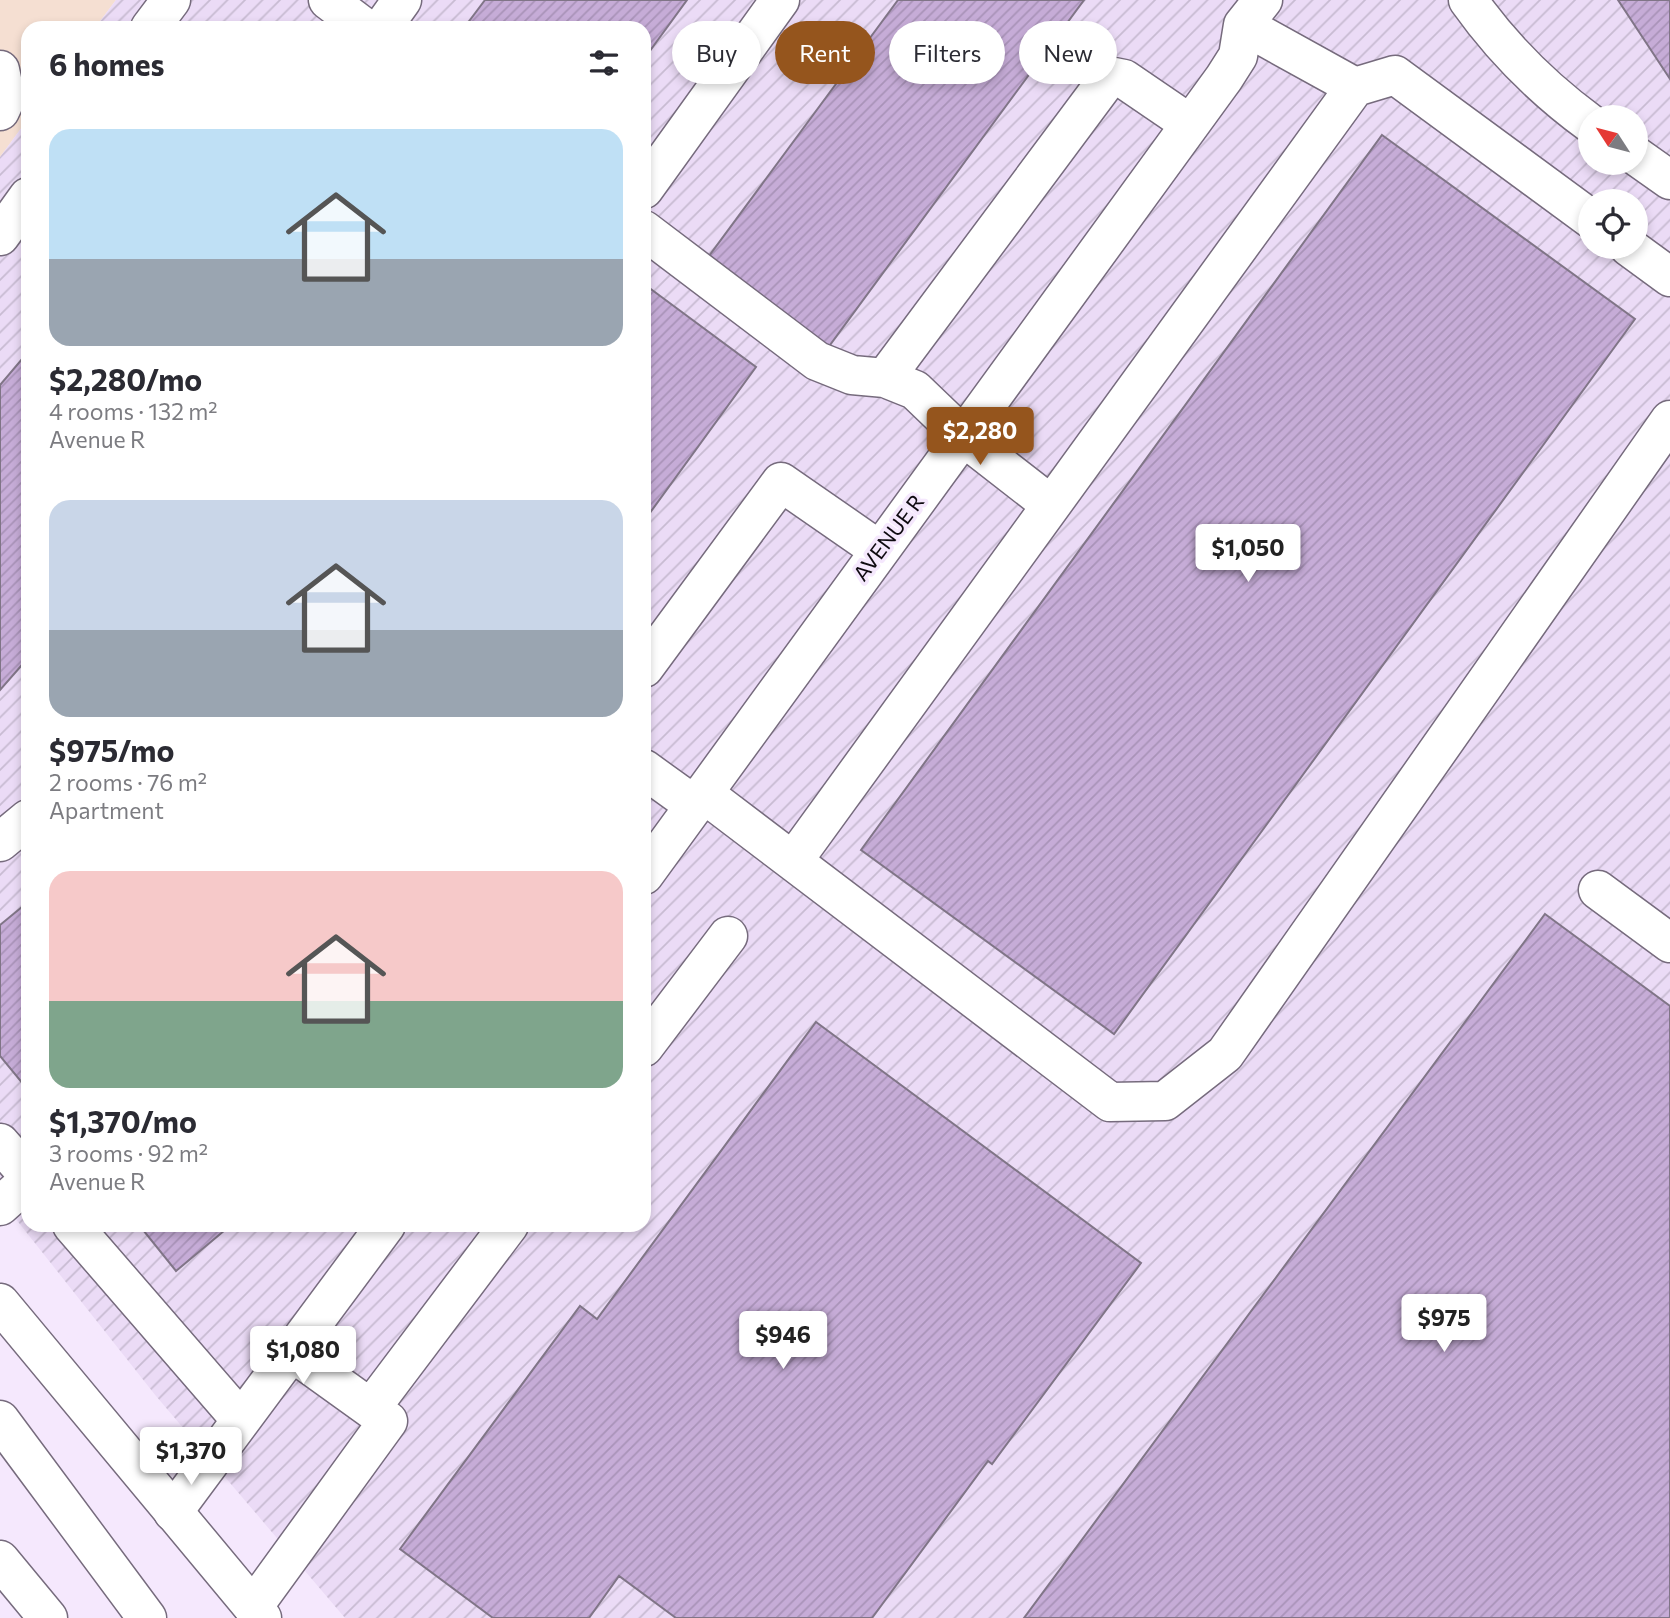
<!DOCTYPE html>
<html lang="en">
<head>
<meta charset="utf-8">
<style>
	body { margin:0; font-family:Commissioner,sans-serif; background:#f7f7f7; color:#2b2b33; height:100vh; display:flex; flex-direction:column; font-size:26px; white-space:nowrap }
	* { box-sizing:border-box; margin:0 }
	p { font-size:23px; color:#7c7c81 }
	.icon { flex:none; width:38px; height:38px; fill:none; stroke:currentColor; stroke-width:2; stroke-linecap:round; stroke-linejoin:round }
	.map { position:relative; flex:1; overflow:hidden }
	.side { position:absolute; left:21px; top:21px; width:630px; height:1211px; display:flex; flex-direction:column; background:#fff; border-radius:21px; box-shadow:0 4px 10px #0003 }
	.side>* { flex:none }
	.guide { position:absolute; left:672px; top:21px; width:665px; height:63px; display:flex; gap:14px }
	.needle { width:46px; rotate:306deg }
	.fabs { position:absolute; left:1578px; top:105px; display:grid; gap:14px }
	.fabs a { display:grid; place-items:center; width:70px; height:70px; border-radius:50%; background:#fff; box-shadow:0 4px 10px #0003; font-size:35px }
	.price { position:absolute; translate:-50% -60px; padding:0 16px; border-radius:7px; background:#fff; color:#222; font-size:23px; line-height:46px; filter:drop-shadow(0 2px 4px #0008) }
	.price::after { content:''; position:absolute; left:50%; top:42px; width:21px; height:16px; margin-left:-10px; background:inherit; clip-path:polygon(0 0,100% 0,50% 100%) }
	.price.active { background:#95551d; color:#fff }
	ul { padding:0; list-style:none }
	li { display:grid; align-content:center; gap:14px; height:371px; padding:0 28px }
	li span { display:grid; place-items:center; height:217px; border-radius:21px; color:#555 }
	li>.icon { margin-inline-start:auto }
	span .icon { width:126px; height:126px; fill:#fffc; stroke-width:1 }
	li b { font-size:30px }
	h2 { display:flex; justify-content:space-between; align-items:center; height:84px; padding:0 28px; font-size:30px }
	.tag { padding:0 24px; border-radius:32px; background:#fff; box-shadow:0 4px 10px #0003; font-size:24px; line-height:63px }
	.tag.active { background:#95551d; color:#fff }
	.map>svg:first-child { display:block }
	.commercial { fill:#f5dfd2 }
	.industrial { fill:url(#industrial-furrows); fill-rule:evenodd }
	.building { fill:url(#building-hatch); stroke:#807587; stroke-width:2 }
	.lines { fill:none; stroke-linecap:round; stroke-linejoin:round }
	.minor-casing { stroke:#766b7d; stroke-width:41 }
	.major-casing { stroke:#766b7d; stroke-width:41 }
	.highway-casing { stroke:#766b7d; stroke-width:41 }
	.minor { stroke:#fff; stroke-width:38 }
	.major { stroke:#fff; stroke-width:38 }
	.highway { stroke:#fff; stroke-width:38 }
	.labels { text-anchor:middle; stroke-width:7; stroke-linejoin:round; paint-order:stroke }
	.street-label { font-size:21px; fill:#0e0a10; stroke:#f5e8fd }
</style>
</head>
<body>
<div class="map">
<svg width="1670" height="1618" viewBox="0 0 1670 1618">
	<defs>
		<pattern id="industrial-furrows" width="10" height="10" patternUnits="userSpaceOnUse" patternTransform="scale(1.75)"><rect width="10" height="10" fill="#ebdbf6"/><path d="M-1 1l2-2M0 10L10 0M9 11l2-2" fill="none" stroke="#c8bbd2"/></pattern>
		<pattern id="building-hatch" width="6" height="6" patternUnits="userSpaceOnUse" patternTransform="scale(1.75)"><rect width="6" height="6" fill="#c6acd7"/><path d="M-1 1l2-2M0 6l6-6M5 7l2-2" fill="none" stroke="#a993b8"/></pattern>
	</defs>
	<rect width="100%" height="100%" fill="#f5e8fd"/>
	<path class="commercial" d="M0 0H116L95 28H28V119L0 157Z"/>
	<path class="industrial" d="M116 0H1670V1618H345L156 1396 0 1199V157L28 119V1225H644V28H95ZM1591 117H1636V163H1591ZM1591 201H1636V247H1591Z"/>
	<path class="building" d="M485 0H687L644 59V28H464Z
		M898 0H1084L827 349 706 260Z
		M1618 0H1670V79Z
		M1382 135 1635 319 1114 1034 861 850Z
		M644 284 756 367 644 521Z
		M28 352V658L0 690V385Z
		M28 902V1090L0 1056V925Z
		M1545 914 1670 1006V1618H1024Z
		M816 1022 1141 1263 992 1464 988 1461 872 1618H676L619 1576 589 1618H493L400 1549 580 1306 597 1319Z
		M139 1225H231L176 1271Z"/>
	<g class="lines">
		<defs>
			<path id="minor" d="M328 0 365 28
				M1468 0C1502 48 1543 89 1591 124
				M1243 25 1355 87 1395 75 1591 219
				M150 28 171 0
				M382 28 402 0
				M0 70 6 98 0 111
				M1636 156 1670 180
				M644 189 780 0
				M644 230 817 361 852 375 885 378 915 390 965 438 1051 505
				M0 236 28 197
				M1629 247 1670 277
				M885 378 1104 84 1114 77 1124 79 1190 124
				M644 668 781 482 879 550
				M644 769 694 805
				M703 793 1110 1102 1165 1101 1225 1054 1670 420
				M0 842 28 819
				M793 861 1355 87
				M644 875 1224 78 1238 56 1243 25 1263 0
				M1598 890 1670 943
				M644 1047 728 936
				M0 1143 28 1175
				M0 1206 28 1181
				M72 1225 241 1420
				M371 1408 509 1225
				M173 1512 386 1225
				M253 1607 388 1421 292 1352"/>
			<path id="major" d="M0 1303 262 1618"/>
			<path id="highway" d="M0 1420 147 1618
				M0 1560 48 1618"/>
		</defs>
		<use href="#minor" class="minor-casing"/>
		<use href="#major" class="major-casing"/>
		<use href="#highway" class="highway-casing"/>
		<use href="#minor" class="minor"/>
		<use href="#major" class="major"/>
		<use href="#highway" class="highway"/>
	</g>
	<g class="labels">
		<g class="street-label">
			<text transform="translate(889 538) rotate(-53)" y="7">AVENUE R</text>
		</g>
	</g>
</svg>
<div class="fabs">
<a><svg class="needle" viewBox="-14 -14 28 28"><path d="M0-13l5 13h-10z" fill="#e53935"/><path d="M0 13l5-13h-10z" fill="#7c7c81"/></svg></a>
<a><svg class="icon" aria-label="locate" viewBox="0 0 24 24"><circle cx="12" cy="12" r="6"/><path d="M12 2v4M12 18v4M2 12h4M18 12h4"/></svg></a>
</div>
<b class="price active" style="left:980px;top:467px">$2,280</b>
<b class="price" style="left:1248px;top:584px">$1,050</b>
<b class="price" style="left:1444px;top:1354px">$975</b>
<b class="price" style="left:783px;top:1371px">$946</b>
<b class="price" style="left:303px;top:1386px">$1,080</b>
<b class="price" style="left:191px;top:1487px">$1,370</b>
<div class="guide">
<a class="tag">Buy</a>
<a class="tag active">Rent</a>
<a class="tag">Filters</a>
<a class="tag">New</a>
</div>
<section class="side">
<h2>6 homes<svg class="icon" aria-label="filters" viewBox="0 0 24 24"><path d="M4 7h16M4 17h16"/><circle cx="9" cy="7" r="2"/><circle cx="15" cy="17" r="2"/></svg></h2>
<ul>
<li><span style="background:linear-gradient(#bfe0f5 60%,#9aa5b1 0)"><svg class="icon" aria-label="home" viewBox="0 0 24 24"><path d="M3 11l9-7 9 7M6 9v11h12V9"/></svg></span><div><b>$2,280/mo</b><p>4 rooms · 132 m²</p><p>Avenue R</p></div></li>
<li><span style="background:linear-gradient(#c9d6e8 60%,#9aa5b1 0)"><svg class="icon" aria-label="home" viewBox="0 0 24 24"><path d="M3 11l9-7 9 7M6 9v11h12V9"/></svg></span><div><b>$975/mo</b><p>2 rooms · 76 m²</p><p>Apartment</p></div></li>
<li><span style="background:linear-gradient(#f6c9c9 60%,#7fa58c 0)"><svg class="icon" aria-label="home" viewBox="0 0 24 24"><path d="M3 11l9-7 9 7M6 9v11h12V9"/></svg></span><div><b>$1,370/mo</b><p>3 rooms · 92 m²</p><p>Avenue R</p></div></li>
</ul>
</section>
</div>
</body>
</html>
